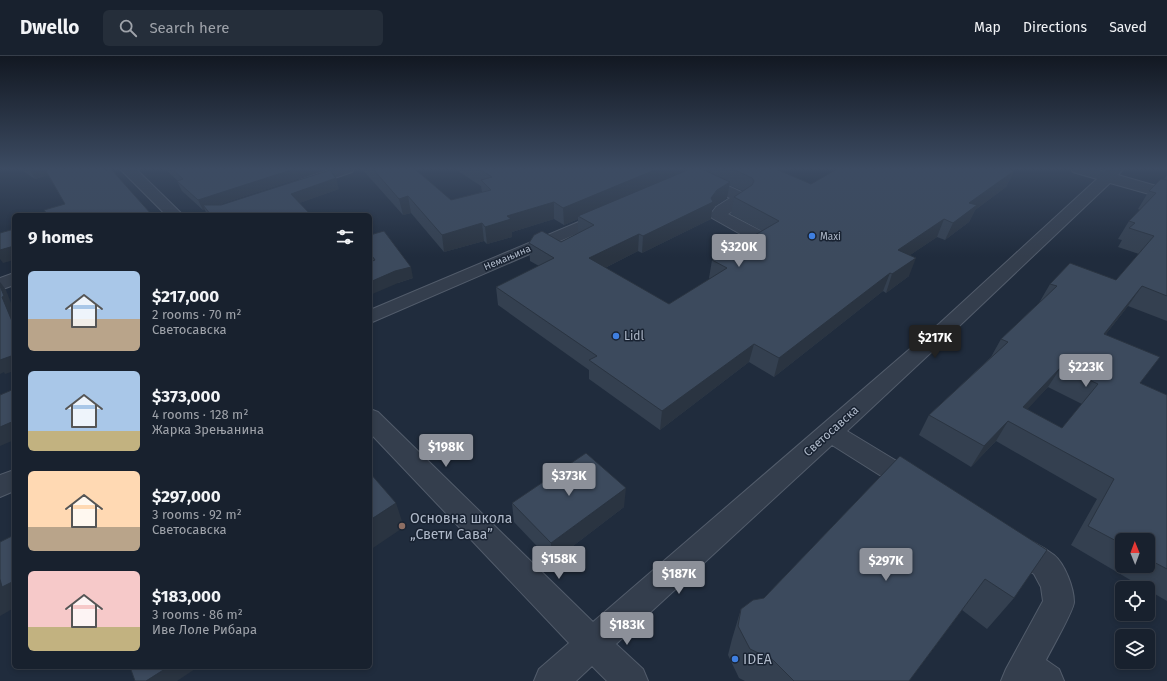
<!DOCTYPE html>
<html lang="en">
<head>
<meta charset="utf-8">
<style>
	body { margin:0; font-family:"Fira Sans",sans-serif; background:#252e3a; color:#f1f3f6; height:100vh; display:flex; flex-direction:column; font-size:15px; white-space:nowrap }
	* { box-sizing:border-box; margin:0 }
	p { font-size:13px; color:#9fa3aa }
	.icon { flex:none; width:22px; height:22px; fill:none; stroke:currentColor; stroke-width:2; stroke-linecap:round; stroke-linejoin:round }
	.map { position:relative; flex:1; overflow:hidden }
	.panel { position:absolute; left:12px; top:157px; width:360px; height:456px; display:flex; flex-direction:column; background:#18212e; border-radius:6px; box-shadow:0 2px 6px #0003,0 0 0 1px #363e4a }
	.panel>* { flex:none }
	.needle { width:26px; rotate:359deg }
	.controls { position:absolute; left:1115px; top:477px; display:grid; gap:8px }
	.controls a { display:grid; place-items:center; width:40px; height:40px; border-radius:6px; background:#18212e; box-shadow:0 2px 6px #0003,0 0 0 1px #363e4a; font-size:20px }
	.price { position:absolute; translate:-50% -34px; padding:0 9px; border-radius:4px; background:#8c9099; color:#fff; font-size:13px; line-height:26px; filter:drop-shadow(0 1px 2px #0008) }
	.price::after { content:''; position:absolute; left:50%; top:24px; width:12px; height:9px; margin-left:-6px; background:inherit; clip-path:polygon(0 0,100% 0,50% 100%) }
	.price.selected { background:#222; color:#fff }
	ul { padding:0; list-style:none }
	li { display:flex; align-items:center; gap:12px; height:100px; padding:0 16px }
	li span { display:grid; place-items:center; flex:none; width:112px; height:80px; border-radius:6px; color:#555 }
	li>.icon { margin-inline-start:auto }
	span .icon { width:48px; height:48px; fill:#fffc; stroke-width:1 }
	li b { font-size:17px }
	h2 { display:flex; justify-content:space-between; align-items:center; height:48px; padding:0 16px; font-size:17px }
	header { display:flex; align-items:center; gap:24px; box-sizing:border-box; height:56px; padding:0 20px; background:#18212e; border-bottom:1px solid #363e4a }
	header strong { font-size:19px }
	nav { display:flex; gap:22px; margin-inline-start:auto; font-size:14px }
	.search { width:280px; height:36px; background:#252e3a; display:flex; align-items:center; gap:10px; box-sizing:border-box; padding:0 14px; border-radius:6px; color:#9fa3aa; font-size:15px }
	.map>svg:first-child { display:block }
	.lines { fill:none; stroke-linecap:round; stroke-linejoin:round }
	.minor-casing { stroke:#525c6b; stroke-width:2 }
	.minor { fill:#343e4d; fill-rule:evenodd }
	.wall { fill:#344050; fill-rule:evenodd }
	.shaded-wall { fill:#2a3441 }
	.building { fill:#3c4a5d; stroke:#2a3441; fill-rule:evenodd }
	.shop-dot { fill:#3f7fe0; stroke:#192332; stroke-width:1.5 }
	.education-dot { fill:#8d6e63; stroke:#192332; stroke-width:1.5 }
	.labels { text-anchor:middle; stroke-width:3; stroke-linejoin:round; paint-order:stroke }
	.far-poi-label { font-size:10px; fill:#afb9c9; stroke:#192332; text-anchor:start }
	.far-street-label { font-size:10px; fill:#afb9c9; stroke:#192332 }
	.poi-label { font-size:12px; fill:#afb9c9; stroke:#192332; text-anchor:start }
	.street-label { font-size:12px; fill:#afb9c9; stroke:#192332 }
	.near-poi-label { font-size:14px; fill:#afb9c9; stroke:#192332; text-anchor:start }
</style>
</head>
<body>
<header>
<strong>Dwello</strong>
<div class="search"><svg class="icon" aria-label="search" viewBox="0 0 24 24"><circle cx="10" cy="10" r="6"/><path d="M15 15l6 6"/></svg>Search here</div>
<nav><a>Map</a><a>Directions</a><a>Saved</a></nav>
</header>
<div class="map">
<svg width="1167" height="625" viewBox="0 0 1167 625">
	<rect width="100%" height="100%" fill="#202c3d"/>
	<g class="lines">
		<defs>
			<path id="minor" d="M120 113H136L183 159H166Z
				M332 113H354L352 116 305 132 300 130 297 127 300 124Z
				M698 113H717L715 116 706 120 748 139 750 142 748 145 728 158 763 176 766 180 763 184 757 185 751 184 712 162 710 159 716 151 730 142 695 126 679 133 674 131 671 128 674 125Z
				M1071 113H1095L1104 116 1107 113H1123L1118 119 1167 133V143L1110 127 954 275 847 375 923 421 927 428 923 435 914 439 905 435 832 389 616 588 643 613 648 625H607L592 610 576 625H534L539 613 569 587 370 377V353L378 356 593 566 940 267 1097 123 1073 116Z
				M607 154 613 156 615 159 613 162 370 267V254Z
				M14 217V229L0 234V222Z
				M14 414V435L0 441V419Z
				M1013 478C1026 482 1042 490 1054 499 1065 508 1074 532 1074 546 1074 554 1051 594 1046 604L1059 613 1064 625H1001L1006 613 1043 545 1041 531 1034 518 1003 499 999 490 1003 481Z"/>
		</defs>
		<use href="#minor" class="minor-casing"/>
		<use href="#minor" class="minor"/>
	</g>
	<path class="wall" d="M20 113H105L65 148 48 119 35 123Z
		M165 113H325V114L218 149 339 133 299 147 309 157 310 159H207L205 154H203L182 135 177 125H178Z
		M362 113H415L451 144 482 136 481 130 455 113H702L711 117V113H789L783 116 811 128 971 114 1014 115 1006 131 975 154 969 166 945 184 937 181 910 199 909 220 886 237 883 235 774 321 749 306 660 374 589 323V314L498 249 496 231 539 210 530 205 529 187 561 186 578 177V163L564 169 554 163 512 176V181L487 188 484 185 444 196 411 157 403 159ZM729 129 743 135 734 141 731 158 762 175 712 204 709 222 710 223 669 248 605 212 638 195 642 197 711 163 712 154 715 150 727 142Z
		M1167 119V265L1128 250 1106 278 1140 327 1167 339V545L1148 534V532H1144L1071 489 1097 443 996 385 971 411 919 379 929 359 991 301 1001 283 1039 247 1050 228 1116 224 1139 198 1118 191 1122 184 1118 183 1129 165 1140 154 1138 153 1149 135 1164 123ZM1048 331 1082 348 1062 372 1027 353ZM1122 484H1148V510H1122Z
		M370 179 413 222 398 227 371 206 370 204Z
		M900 400 1014 542 987 573 962 554 909 625H745L739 622 728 599 732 583 741 553 764 542Z
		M512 447 624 451 552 506 514 466Z"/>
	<path class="shaded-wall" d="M29 113H45L49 119 35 123Z
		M294 113 325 114 206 153 203 149 205 154H203L198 144Z
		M657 113H693L578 160V163L564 169 563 152Z
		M766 113H789L763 125Z
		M1014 115 1006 131 975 154 969 166 945 184 953 167 969 147Z
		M336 122 339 133 294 149 291 138Z
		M730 126 727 142 715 150 712 154 711 163 642 197 643 180Z
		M408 140 411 157 403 159 399 143Z
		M554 146V163L512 176V181L487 188 485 171 507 160Z
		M309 157 310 159H302Z
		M944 163 937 181 891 212 898 194Z
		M482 167 484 185 444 196 442 179Z
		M639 178 638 195 589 220V202Z
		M14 190V204L3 207 0 203V194Z
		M916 202 909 220 886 237 892 218Z
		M411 211 413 222 398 227 370 239V226L395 215Z
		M890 217 883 235 774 321 779 302Z
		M0 226 6 234 13 252 11 253 14 260V270L2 241 0 230Z
		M1142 230 1128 250 1091 297 1104 278Z
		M754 288 749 306 660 374 662 355Z
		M14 299V315L5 318 4 316 0 318V304Z
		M1061 311 1048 331 1014 368 1023 351Z
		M14 365V384L0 390V371Z
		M1008 365 996 385 971 411 984 390Z
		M626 432 624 451 552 506 551 487Z
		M396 447 404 471 370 494V464Z
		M0 523 14 525V552L0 560Z
		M168 611H198L177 625H146Z"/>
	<path class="building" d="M45 113H105V114L111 113 152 159H48L44 154 65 148Z
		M172 113H294L198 144 177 125 183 123Z
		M373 113H415L451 144 491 134 481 124 492 121 479 113H657L563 152 554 146 507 160 511 163 485 171 482 167 442 179 408 140 399 143Z
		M690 113H702L730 126 717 134 711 142 713 146 643 180 639 178 589 202 669 248 727 212 712 204 779 165 734 141 752 129 754 125 752 122 733 113H776L811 128 837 113H1009L1014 115 969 147 977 149 953 167 944 163 898 194 916 202 892 218 890 217 779 302 754 288 662 355 589 304 597 300 496 231 554 202 529 187 534 179 542 175 561 186 594 169 578 160Z
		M330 114 336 122 291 138 309 157 302 159H211L203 149H221Z
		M1161 123 1167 124V240L1142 230 1104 278 1160 301 1140 327 1167 339V513L1148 503V484H1122V488L1088 470 1114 423 1008 365 984 390 929 359 1008 286 1001 283 1057 230 1050 228 1070 207 1116 224 1154 180 1129 172 1135 167 1129 165 1156 137 1149 135ZM1061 311 1098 328 1062 372 1023 351Z
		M14 173V190L0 194V177Z
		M384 175 411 211 395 215 370 226V206L375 204 370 197V179Z
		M0 230 4 240 2 241 14 270V299L0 304Z
		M14 333V365L0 371V339Z
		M586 397 626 432 551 487 512 447Z
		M900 400 1047 494 1014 542 985 523 909 625H794L773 604 750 593 738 570 741 553 753 544 764 542Z
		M370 417 396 447 370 464Z
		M14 479V525L2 531 0 523V486Z
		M130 611H168L146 625H135Z"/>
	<linearGradient id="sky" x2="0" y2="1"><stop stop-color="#121822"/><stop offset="0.56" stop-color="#3c4b62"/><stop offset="1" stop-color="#3c4b62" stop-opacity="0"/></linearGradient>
	<rect width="1167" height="201" fill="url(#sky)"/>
	<g class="shop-dot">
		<circle cx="812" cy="180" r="4"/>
		<circle cx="616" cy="280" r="4"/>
		<circle cx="735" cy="603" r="4"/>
	</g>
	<circle class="education-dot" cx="402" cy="470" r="4"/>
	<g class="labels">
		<g class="far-poi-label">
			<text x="820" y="184">Maxi</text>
		</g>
		<g class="far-street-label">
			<text transform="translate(507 201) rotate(-23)" y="4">Немањина</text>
		</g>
		<g class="poi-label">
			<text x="624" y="284">Lidl</text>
		</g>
		<g class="street-label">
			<text transform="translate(831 375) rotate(-42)" y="4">Светосавска</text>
		</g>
		<g class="near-poi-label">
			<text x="410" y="467">Основна школа<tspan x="410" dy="16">„Свети Сава”</tspan></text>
			<text x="743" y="608">IDEA</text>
		</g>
	</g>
</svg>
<div class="controls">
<a><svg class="needle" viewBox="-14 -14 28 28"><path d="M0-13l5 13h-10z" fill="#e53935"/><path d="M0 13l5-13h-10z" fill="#9fa3aa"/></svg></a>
<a><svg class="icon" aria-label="locate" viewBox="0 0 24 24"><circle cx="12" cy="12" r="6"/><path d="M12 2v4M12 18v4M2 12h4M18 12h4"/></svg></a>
<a><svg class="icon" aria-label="layers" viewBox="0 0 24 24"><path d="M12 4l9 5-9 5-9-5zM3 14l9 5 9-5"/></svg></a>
</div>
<b class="price" style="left:739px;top:212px">$320K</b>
<b class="price selected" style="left:935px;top:303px">$217K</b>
<b class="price" style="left:1086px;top:332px">$223K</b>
<b class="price" style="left:446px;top:412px">$198K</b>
<b class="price" style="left:569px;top:441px">$373K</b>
<b class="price" style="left:559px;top:524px">$158K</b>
<b class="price" style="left:886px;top:526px">$297K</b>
<b class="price" style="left:679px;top:539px">$187K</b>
<b class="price" style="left:627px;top:590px">$183K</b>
<section class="panel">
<h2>9 homes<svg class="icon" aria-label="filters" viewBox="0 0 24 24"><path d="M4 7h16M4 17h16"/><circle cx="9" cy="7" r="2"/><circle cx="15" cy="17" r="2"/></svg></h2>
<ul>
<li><span style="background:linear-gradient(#a9c7e8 60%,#b9a48a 0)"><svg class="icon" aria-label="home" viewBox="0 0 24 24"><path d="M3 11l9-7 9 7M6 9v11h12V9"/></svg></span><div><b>$217,000</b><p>2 rooms · 70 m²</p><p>Светосавска</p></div></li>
<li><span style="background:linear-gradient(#a9c7e8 75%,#c2b280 0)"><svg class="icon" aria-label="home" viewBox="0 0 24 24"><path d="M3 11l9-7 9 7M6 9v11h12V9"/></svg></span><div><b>$373,000</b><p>4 rooms · 128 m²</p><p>Жарка Зрењанина</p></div></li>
<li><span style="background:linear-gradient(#ffd9b3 70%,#b9a48a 0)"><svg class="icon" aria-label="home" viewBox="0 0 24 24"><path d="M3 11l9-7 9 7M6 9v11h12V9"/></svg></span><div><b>$297,000</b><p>3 rooms · 92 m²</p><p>Светосавска</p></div></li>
<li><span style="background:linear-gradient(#f6c9c9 70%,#c2b280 0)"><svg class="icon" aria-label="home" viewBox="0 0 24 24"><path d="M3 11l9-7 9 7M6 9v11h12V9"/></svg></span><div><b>$183,000</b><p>3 rooms · 86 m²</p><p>Иве Лоле Рибара</p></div></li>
</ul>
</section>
</div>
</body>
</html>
